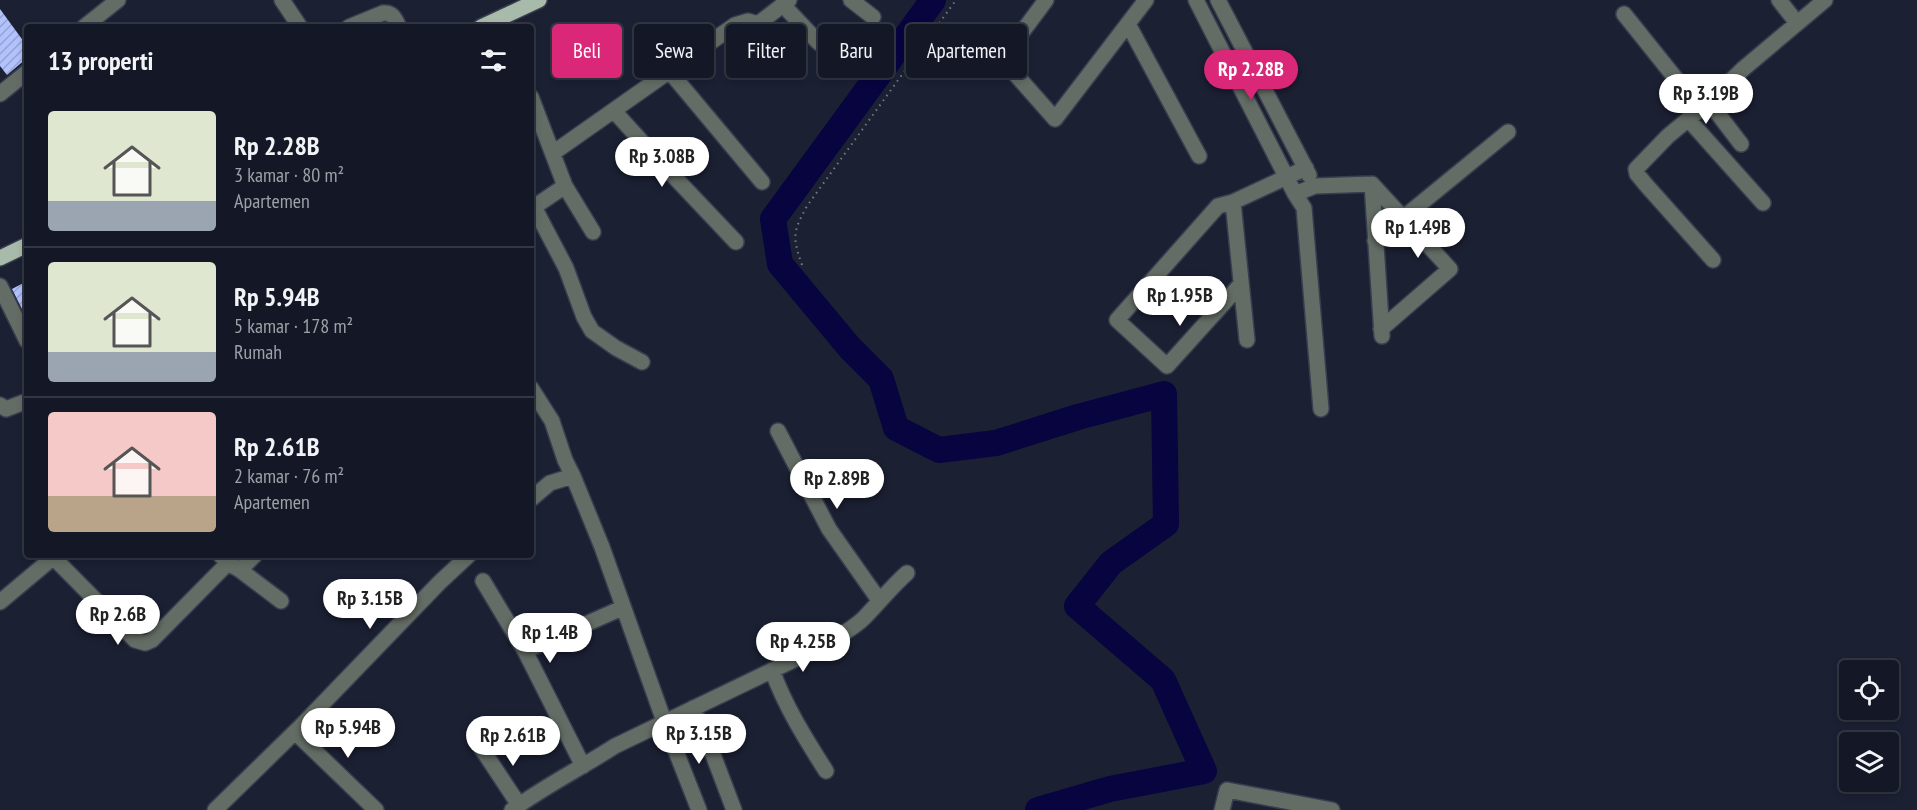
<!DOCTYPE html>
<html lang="id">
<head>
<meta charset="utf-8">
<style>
	body { margin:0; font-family:"PT Sans Narrow",sans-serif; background:#1d212e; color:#f1f3f6; height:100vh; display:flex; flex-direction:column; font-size:22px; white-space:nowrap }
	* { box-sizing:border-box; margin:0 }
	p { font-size:20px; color:#9da0a7 }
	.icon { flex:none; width:33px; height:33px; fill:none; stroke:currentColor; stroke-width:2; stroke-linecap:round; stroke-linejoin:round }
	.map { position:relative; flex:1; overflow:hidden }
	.panel { position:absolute; left:24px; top:24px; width:510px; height:534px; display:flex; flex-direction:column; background:#141826; border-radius:6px; box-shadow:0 3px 9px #0003,0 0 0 2px #333743 }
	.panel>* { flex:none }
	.guide { position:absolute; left:552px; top:24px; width:570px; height:54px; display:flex; gap:12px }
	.fabs { position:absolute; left:1839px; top:660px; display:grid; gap:12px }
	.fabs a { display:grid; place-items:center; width:60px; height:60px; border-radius:6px; background:#141826; box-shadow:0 3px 9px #0003,0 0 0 2px #333743; font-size:30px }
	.price { position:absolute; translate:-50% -51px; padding:0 14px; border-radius:21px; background:#fff; color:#222; font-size:20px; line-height:39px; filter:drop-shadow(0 2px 3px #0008) }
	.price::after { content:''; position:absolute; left:50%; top:36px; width:18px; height:14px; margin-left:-9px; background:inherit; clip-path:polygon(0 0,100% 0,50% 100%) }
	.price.selected { background:#db2777; color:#fff }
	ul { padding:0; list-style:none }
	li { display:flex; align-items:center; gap:18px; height:150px; padding:0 24px }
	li+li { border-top:2px solid #333743 }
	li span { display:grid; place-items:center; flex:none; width:168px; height:120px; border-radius:6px; color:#555 }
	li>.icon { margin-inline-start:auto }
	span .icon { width:72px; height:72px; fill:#fffc; stroke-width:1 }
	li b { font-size:26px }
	h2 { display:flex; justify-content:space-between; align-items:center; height:72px; padding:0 24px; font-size:26px }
	.chip { padding:0 21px; border-radius:6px; background:#141826; box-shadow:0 3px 9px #0003,0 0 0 2px #333743; font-size:21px; line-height:54px }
	.chip.selected { background:#db2777; color:#fff }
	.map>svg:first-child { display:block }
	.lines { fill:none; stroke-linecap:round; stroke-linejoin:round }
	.river { stroke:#070440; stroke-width:26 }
	.building { fill:url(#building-hatch) }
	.minor-casing { stroke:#383d4f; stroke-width:18 }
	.major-casing { stroke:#383d4f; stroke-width:18 }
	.path { stroke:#767b8b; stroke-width:2; stroke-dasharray:1.5 4.5; stroke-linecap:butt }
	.minor { stroke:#646d65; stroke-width:15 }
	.major { stroke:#a8baa9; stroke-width:15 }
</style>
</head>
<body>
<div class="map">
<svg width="1917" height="810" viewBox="0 0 1917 810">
	<defs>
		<pattern id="building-hatch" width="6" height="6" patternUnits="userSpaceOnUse" patternTransform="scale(1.5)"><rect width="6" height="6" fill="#b1c2fd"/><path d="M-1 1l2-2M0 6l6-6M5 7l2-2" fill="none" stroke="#96a3d0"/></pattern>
	</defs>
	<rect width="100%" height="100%" fill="#1b2033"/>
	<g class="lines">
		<path class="river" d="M933 0 773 219 780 264 850 348 881 379 896 428 939 450 996 443 1078 417 1164 394 1166 524 1111 563 1077 606 1163 680 1204 771 1110 789 1038 810"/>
	</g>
	<path class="building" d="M0 9 27 46V58L7 75 0 66Z
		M27 281V319L12 289Z"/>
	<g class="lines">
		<defs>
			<path id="minor" d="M282 0 300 27
				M851 0 873 17
				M1046 0 1002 59 1055 119 1146 0
				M1196 0 1295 194 1304 208 1321 409
				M1218 0 1309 175
				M1779 0 1797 23
				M783 5 819 43
				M1624 14 1693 100 1709 102 1741 144
				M1128 24 1199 156
				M84 27 118 0
				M349 27 383 13C393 12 395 19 399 27
				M670 72 762 182
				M0 94 27 72
				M531 97 565 186 531 209
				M614 111 663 165 736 242
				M1688 119 1763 203
				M553 153 735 25 748 21 758 24 789 0
				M1372 184 1382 336
				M565 186 593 232
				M1295 194 1315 186 1372 184 1450 269 1381 329
				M1233 202 1247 340
				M534 207 566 268 584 317 592 331 616 348 642 362
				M1375 241 1508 132
				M1713 260 1647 186 1637 174 1636 169 1668 136 1709 102 1743 69 1825 0
				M1241 284 1167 366 1117 320 1218 206 1233 202 1306 168
				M0 286 27 341
				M531 388 552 421 565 460 573 476 602 547 664 721 699 810
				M0 405 6 409 27 401
				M778 431 829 529 879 600
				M531 499 550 483 573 476
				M220 555 228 563 240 570 255 555
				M53 557 135 640 145 643 152 640 228 563
				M240 570 281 601
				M483 581 525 651 583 766
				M0 602 56 555
				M525 651 622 608
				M772 670C785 706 805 738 826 771
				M693 708 709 744 734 810
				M295 732 376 810
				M480 746 519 805
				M215 810 301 726 439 583 469 555
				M512 810C545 786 581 768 615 746L825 645C838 636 853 629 864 618 879 603 891 587 907 573
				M1222 810 1227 790 1332 810"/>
			<path id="major" d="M481 27 539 0
				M0 258 27 245"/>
		</defs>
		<use href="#minor" class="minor-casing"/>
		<use href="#major" class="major-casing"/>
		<path class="path" d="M802 265C792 236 793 232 807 206L956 0"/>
		<use href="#minor" class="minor"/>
		<use href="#major" class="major"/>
	</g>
</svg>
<div class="fabs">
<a><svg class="icon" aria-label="locate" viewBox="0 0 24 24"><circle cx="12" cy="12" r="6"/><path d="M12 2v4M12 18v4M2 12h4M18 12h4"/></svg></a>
<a><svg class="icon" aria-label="layers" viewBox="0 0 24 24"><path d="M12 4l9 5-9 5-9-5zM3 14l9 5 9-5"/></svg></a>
</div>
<b class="price selected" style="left:1251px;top:101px">Rp 2.28B</b>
<b class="price" style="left:1706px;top:125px">Rp 3.19B</b>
<b class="price" style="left:662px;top:188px">Rp 3.08B</b>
<b class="price" style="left:1418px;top:259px">Rp 1.49B</b>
<b class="price" style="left:1180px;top:327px">Rp 1.95B</b>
<b class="price" style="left:837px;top:510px">Rp 2.89B</b>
<b class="price" style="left:370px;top:630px">Rp 3.15B</b>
<b class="price" style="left:118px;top:646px">Rp 2.6B</b>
<b class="price" style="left:550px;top:664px">Rp 1.4B</b>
<b class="price" style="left:803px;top:673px">Rp 4.25B</b>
<b class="price" style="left:348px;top:759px">Rp 5.94B</b>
<b class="price" style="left:699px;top:765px">Rp 3.15B</b>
<b class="price" style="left:513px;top:767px">Rp 2.61B</b>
<div class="guide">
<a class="chip selected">Beli</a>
<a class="chip">Sewa</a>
<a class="chip">Filter</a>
<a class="chip">Baru</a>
<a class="chip">Apartemen</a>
</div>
<section class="panel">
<h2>13 properti<svg class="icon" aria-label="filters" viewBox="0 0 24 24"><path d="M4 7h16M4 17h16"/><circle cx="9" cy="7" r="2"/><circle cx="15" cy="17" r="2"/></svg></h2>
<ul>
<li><span style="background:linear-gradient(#dfe7d0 75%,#9aa5b1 0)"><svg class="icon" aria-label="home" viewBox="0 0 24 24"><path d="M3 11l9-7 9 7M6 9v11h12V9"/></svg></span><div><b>Rp 2.28B</b><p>3 kamar · 80 m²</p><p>Apartemen</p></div></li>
<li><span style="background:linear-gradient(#dfe7d0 75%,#9aa5b1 0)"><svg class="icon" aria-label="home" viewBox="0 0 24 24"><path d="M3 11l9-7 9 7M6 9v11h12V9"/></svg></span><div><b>Rp 5.94B</b><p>5 kamar · 178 m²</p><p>Rumah</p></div></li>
<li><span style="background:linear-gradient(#f6c9c9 70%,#b9a48a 0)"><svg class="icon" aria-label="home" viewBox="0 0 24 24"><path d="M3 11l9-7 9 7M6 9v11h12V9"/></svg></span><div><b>Rp 2.61B</b><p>2 kamar · 76 m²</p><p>Apartemen</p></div></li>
</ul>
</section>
</div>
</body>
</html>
